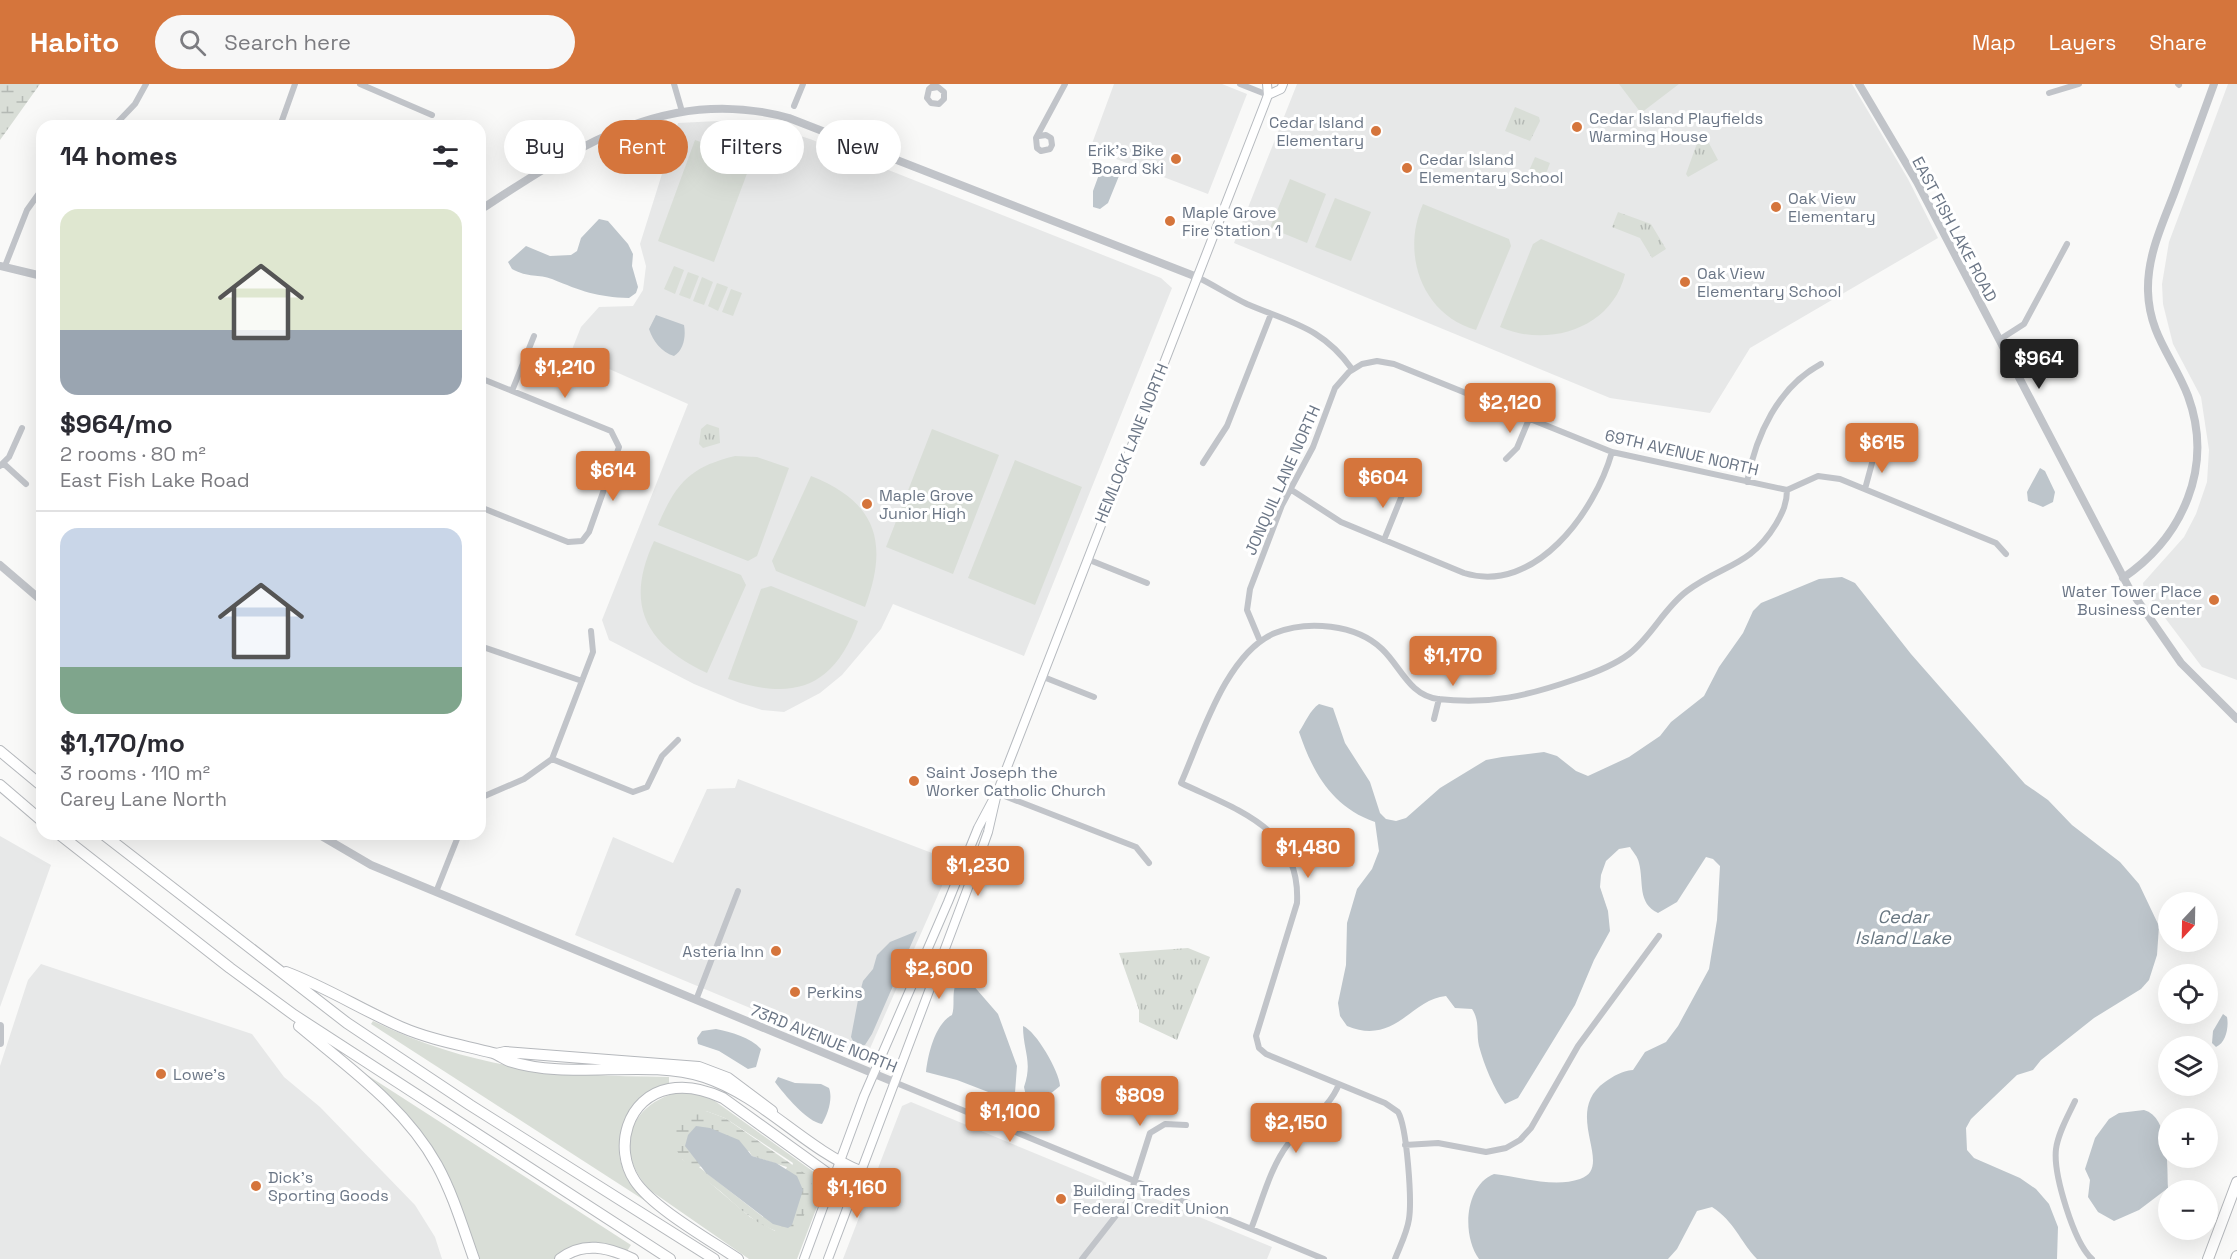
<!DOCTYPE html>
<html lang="en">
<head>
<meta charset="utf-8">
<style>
	body { margin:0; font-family:"Space Grotesk",sans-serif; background:#f7f7f7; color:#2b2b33; height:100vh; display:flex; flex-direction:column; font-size:22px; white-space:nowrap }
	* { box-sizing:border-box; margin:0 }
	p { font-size:20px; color:#7c7c81 }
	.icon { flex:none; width:33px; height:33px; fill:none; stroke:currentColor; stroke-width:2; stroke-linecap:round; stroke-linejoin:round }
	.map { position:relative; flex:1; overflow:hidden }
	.drawer { position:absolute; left:36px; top:36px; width:450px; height:720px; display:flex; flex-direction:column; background:#fff; border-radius:18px; box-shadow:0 6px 24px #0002 }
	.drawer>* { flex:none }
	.top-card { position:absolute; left:504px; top:36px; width:570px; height:54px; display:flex; gap:12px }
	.needle { width:39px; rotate:202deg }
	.fabs { position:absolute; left:2158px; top:808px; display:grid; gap:12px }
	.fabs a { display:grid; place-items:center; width:60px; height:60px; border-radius:50%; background:#fff; box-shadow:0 6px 24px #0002; font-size:30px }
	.price { position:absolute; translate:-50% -51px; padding:0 14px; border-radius:6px; background:#d5753c; color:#fff; font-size:20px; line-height:39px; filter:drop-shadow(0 2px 3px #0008) }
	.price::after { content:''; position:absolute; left:50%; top:36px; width:18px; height:14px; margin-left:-9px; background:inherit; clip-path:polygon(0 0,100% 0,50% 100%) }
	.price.selected { background:#222; color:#fff }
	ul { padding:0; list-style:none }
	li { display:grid; align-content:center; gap:12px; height:318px; padding:0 24px }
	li+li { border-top:2px solid #e1e1e2 }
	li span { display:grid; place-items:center; height:186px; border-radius:18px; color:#555 }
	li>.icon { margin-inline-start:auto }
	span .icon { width:108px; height:108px; fill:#fffc; stroke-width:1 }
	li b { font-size:26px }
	h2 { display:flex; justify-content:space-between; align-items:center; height:72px; padding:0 24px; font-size:26px }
	.tag { padding:0 21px; border-radius:27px; background:#fff; box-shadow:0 6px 24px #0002; font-size:21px; line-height:54px }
	.tag.selected { background:#d5753c; color:#fff }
	header { display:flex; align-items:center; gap:36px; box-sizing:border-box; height:84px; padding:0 30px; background:#d5753c; color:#fff }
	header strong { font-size:28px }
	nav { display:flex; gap:33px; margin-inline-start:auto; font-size:21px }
	.search { width:420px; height:54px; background:#f7f7f7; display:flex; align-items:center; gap:15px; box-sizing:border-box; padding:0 21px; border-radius:33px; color:#7c7c81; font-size:22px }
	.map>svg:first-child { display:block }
	.built { fill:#e7e8e8 }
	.grass { fill:#d9ded7; fill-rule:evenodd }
	.wetland { fill:url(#wetland-marsh); fill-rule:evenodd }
	.park { fill:url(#park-tufts) }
	.water { fill:#bdc5cb }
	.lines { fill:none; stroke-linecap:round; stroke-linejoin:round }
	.secondary-casing { stroke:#b6babf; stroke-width:10 }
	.motorway-casing { stroke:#b5b8bc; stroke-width:12 }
	.minor { stroke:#c1c4c9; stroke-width:6 }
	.tertiary { stroke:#c1c4c9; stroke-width:8 }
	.secondary { stroke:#fff; stroke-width:8 }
	.motorway { stroke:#fff; stroke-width:10 }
	.poi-dot { fill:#d5753c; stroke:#fff; stroke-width:2 }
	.labels { text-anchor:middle; stroke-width:6; stroke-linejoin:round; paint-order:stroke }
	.poi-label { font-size:16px; fill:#6b7686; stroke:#fff; text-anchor:start }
	.street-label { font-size:16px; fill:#6b7686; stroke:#fff }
	.water-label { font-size:18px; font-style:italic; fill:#677681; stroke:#fff }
</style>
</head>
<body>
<header>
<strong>Habito</strong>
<div class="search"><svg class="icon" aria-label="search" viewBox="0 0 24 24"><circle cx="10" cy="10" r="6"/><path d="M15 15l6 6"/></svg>Search here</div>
<nav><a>Map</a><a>Layers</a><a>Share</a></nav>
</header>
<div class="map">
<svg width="2237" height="1175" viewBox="0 0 2237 1175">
	<defs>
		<pattern id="wetland-marsh" width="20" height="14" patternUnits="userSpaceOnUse" patternTransform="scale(1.5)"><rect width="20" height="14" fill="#d9ded7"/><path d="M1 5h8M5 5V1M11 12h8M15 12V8" fill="none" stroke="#b4b9b4"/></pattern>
		<pattern id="park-tufts" width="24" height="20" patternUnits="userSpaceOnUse" patternTransform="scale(1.5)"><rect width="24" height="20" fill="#d9ded7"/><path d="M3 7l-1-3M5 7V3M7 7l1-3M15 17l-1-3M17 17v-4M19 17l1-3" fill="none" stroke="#b4b9b4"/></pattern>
	</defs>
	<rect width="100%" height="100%" fill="#f9f9f8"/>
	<path class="built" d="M1114 0H1222L1247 10 1208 110 1090 65Z
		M1297 0H1852L1908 95 1938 154 1750 264 1710 329 1610 314 1234 159Z
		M2228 0H2237V596L2202 583 2144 506 2143 499 2184 453 2196 430 2207 398 2209 366 2201 313 2173 260 2163 220 2162 200 2169 158Z
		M738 36 769 42 810 55 1161 194 1172 204 1024 572 893 520 881 545 842 591 820 609 784 628 762 626 740 619 694 600 609 556 602 536 688 320 571 268 581 243 599 223 633 222 643 206 646 182 640 160 678 39Z
		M738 695 953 777 868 969 861 970 575 851 613 753 673 779 707 705 735 704Z
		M0 752 51 781 0 923Z
		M41 880 252 950 284 993 320 1023 415 1121 435 1153 442 1175H0V982L28 896Z
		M911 1018 1124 1106 1146 1111 1272 1163 1267 1175H843L902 1022Z"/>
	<path class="grass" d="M1619 0H1679L1641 29Z
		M695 56 752 76 714 178 658 157Z
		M1535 73 1550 79 1541 103 1525 96Z
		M1290 95 1326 110 1307 159 1270 144Z
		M1335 114 1371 128 1351 177 1315 163Z
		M1423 120 1509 155 1511 162 1476 246C1421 230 1401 169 1423 120Z
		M1541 155 1625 190C1612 245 1547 264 1500 243L1533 160Z
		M674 182 684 186 675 210 664 205Z
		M688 188 699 192 690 215 679 211Z
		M702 193 713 198 704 221 693 217Z
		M717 199 728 203 718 227 708 222Z
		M731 205 742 209 733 232 722 228Z
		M932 345 999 371 953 490 886 463Z
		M735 372 757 373 789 384 757 472 748 477 658 441C676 399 690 383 735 372Z
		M1015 376 1082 403 1035 521 968 494Z
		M811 392C877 418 889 459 865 523L776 487 772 477Z
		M654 457 741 491 746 501 707 589C646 560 624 522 654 457Z
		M771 502 858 537C834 605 792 617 728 595L761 505Z
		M373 937C474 986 559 992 669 993V999C638 1009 612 1045 621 1079 625 1095 636 1106 647 1118L371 940Z
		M364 989 631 1161 627 1167C605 1158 574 1159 554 1175H480L459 1118 442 1081 362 991Z
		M681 1008 697 1009 712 1015 818 1091 823 1107 797 1175H749L651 1107C612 1068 629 1018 681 1008ZM706 1027 725 1034 793 1079 775 1147 750 1133 682 1075Z"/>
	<path class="wetland" d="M0 0H40L0 56Z
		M706 1027 725 1034 807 1091 812 1100C809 1113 805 1139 794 1147 788 1150 782 1149 776 1147 755 1140 737 1122 720 1107 708 1097 691 1087 682 1075 664 1050 681 1031 706 1027ZM749 1067 752 1072 787 1083 763 1133 699 1083Z"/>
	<path class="park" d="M1515 23 1539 33 1540 37 1530 57 1505 47Z
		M1703 48 1718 76 1688 93 1686 90 1700 51Z
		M1618 128 1651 140 1666 165 1652 174 1640 154 1612 143Z
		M707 340 719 344 720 359 703 364 699 360 701 345Z
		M1188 864 1210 873 1177 956 1139 938V926L1119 869Z"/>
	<path class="water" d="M1107 83 1115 84 1119 92 1108 119 1100 125 1093 123V107L1101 85Z
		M599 135 608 137 628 160 633 170 632 182 638 203 636 209 629 214C597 213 581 207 552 195 539 190 528 194 512 185L508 178 526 162 550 172 571 171 577 167 581 154Z
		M656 231 684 241C686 252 684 266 674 272 661 268 653 257 649 245Z
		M2040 384 2045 387 2055 408 2053 418 2043 423 2028 417 2027 408Z
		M1842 493 1855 499 1911 570 2025 700 2048 716 2072 741 2120 778 2139 800 2159 842 2157 871 2149 896 2141 905 2094 934 2041 976 2033 986 2017 991 1971 1035 1966 1044 1967 1066 1974 1074 2020 1094 2036 1105 2049 1120 2058 1143 2057 1175H1757C1739 1156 1735 1138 1712 1123L1697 1127 1677 1165 1668 1175H1479C1462 1152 1464 1102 1494 1090 1520 1093 1554 1104 1580 1095 1616 1083 1561 1029 1605 998 1614 992 1621 987 1633 986L1645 968 1666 958 1678 942 1709 885 1717 836 1720 782 1713 775 1706 773 1677 818 1658 829C1637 819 1644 798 1639 779 1638 773 1633 768 1630 763L1619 765 1606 777 1601 791 1600 803 1608 827 1610 847 1594 876 1575 921 1518 1014 1505 1020C1494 1005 1484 981 1479 962 1476 948 1480 937 1472 925L1455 924 1446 912C1411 915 1395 962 1347 942L1340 932 1338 919 1346 881 1347 839 1357 805 1372 785 1379 767 1375 738C1332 723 1313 689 1299 648 1305 639 1310 626 1319 620L1333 624 1345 659 1370 698 1380 729 1386 735 1396 737 1406 734 1440 704 1486 676 1502 673 1544 668 1557 672 1576 687 1588 692 1629 673 1660 652 1671 638 1704 612 1719 583 1743 549 1753 527 1761 519 1819 495Z
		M917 847 872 950 865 961H855L851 953 858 916 863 897 873 885 877 871 890 858Z
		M966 897 972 900 998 930 1017 982 1015 1009 1009 1016 957 996 926 988C928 970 935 940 952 931 955 922 952 912 955 902Z
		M2223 930 2227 933C2229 943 2226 959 2216 963L2212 959 2213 947Z
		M1023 942C1036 947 1059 987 1060 1002L1044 1015 1031 1021 1027 1017 1024 1003C1033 977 1023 967 1023 942Z
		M716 945C731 948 750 953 761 965L756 983 748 985 719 967 698 960 697 954 702 947Z
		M778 993 795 999 821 1000 829 1004C833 1015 828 1030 822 1040 807 1038 784 1010 775 998Z
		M2144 1026C2170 1033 2167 1083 2168 1104L2139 1126 2114 1137 2098 1128 2088 1113 2090 1096 2085 1085 2095 1054 2109 1035 2119 1029Z
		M696 1042 710 1044 739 1056 752 1072 776 1079 797 1092 803 1106 792 1141 788 1144 773 1140 706 1089 685 1062 688 1051Z"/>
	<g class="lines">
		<defs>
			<path id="secondary" d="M1268 11 1281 5 1283 0
				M804 1175 864 1012 948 818 978 744 995 712
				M828 1175 972 793 988 748 997 709 1265 19 1268 11 1267 0"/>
			<path id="motorway" d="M0 667 42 702
				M0 701 42 737
				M59 750 230 884 294 931 670 1175
				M103 750 347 939 470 1021 714 1175
				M286 888C326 903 362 926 401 943 431 956 462 961 493 969 499 971 504 975 509 977 571 997 644 974 704 993 762 1012 804 1064 860 1087
				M299 942C349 984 405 1023 437 1081 453 1110 463 1144 474 1175
				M496 970 505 968 699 983 728 994 772 1027
				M560 1175C583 1157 608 1163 633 1175
				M738 1175C710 1156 653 1124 635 1097 613 1064 627 1013 669 1005 688 1001 706 1006 723 1014L834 1094 855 1103
				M2208 1175 2237 1098
				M2236 1175 2237 1172"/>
		</defs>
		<use href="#secondary" class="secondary-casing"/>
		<use href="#motorway" class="motorway-casing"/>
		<path class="minor" d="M360 0 432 31
			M674 0 681 24
			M1240 0 1268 11
			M2178 0 2179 1
			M932 4 938 3 944 8V15L939 20 931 19 927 14 929 5 935 0
			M2049 9 2079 0
			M794 22 803 0
			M114 42 135 20 146 0
			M280 42 295 0
			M1039 52 1046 51 1051 54 1052 61 1050 65 1041 67 1037 64 1036 54 1065 0
			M5 182 27 126 42 105
			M1197 193C1214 201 1230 212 1247 220 1291 239 1322 243 1352 285
			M1999 256 2024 240 2067 160
			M480 294 611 347 619 363 589 448 582 457 568 458 480 423
			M512 307 534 252
			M1506 375 1517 364 1529 335
			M3 379 26 400
			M1203 379 1227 342 1271 230
			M0 382 9 373 22 344
			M1747 398C1756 351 1778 303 1821 280
			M1290 405 1341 438 1464 489C1535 511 1595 428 1612 368
			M1865 405 1875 368
			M1384 456 1405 404
			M1087 475 1147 499
			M1260 557 1247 526 1250 505 1282 421 1313 363 1335 304 1349 288 1362 280 1377 277 1394 280 1612 368 1787 406 1818 392 1840 395 1996 459 2006 470
			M480 562 582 597
			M1041 592 1094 613
			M1434 635 1439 615
			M552 675 633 708 647 703 662 672 678 656
			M997 709 1136 763 1149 779
			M480 714 524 695 552 675 593 568 591 547
			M436 808 459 750
			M696 916 738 807
			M894 998 1324 1175
			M2075 1017C2068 1032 2058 1049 2056 1065 2053 1090 2074 1159 2092 1175
			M1405 1061 1438 1059 1486 1068 1506 1064 1520 1056 1531 1044 1578 962 1659 852
			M1251 1145C1262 1117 1270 1084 1288 1060 1304 1038 1329 1026 1339 1000
			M1082 1175 1129 1115 1150 1049 1165 1040 1186 1041
			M1395 1175C1400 1162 1407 1149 1409 1135 1412 1116 1407 1043 1398 1028L1385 1019 1266 970 1259 964 1256 952 1297 819C1301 744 1237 726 1181 699 1201 654 1226 569 1275 549 1307 536 1356 540 1382 565 1401 583 1409 611 1438 615 1490 621 1527 612 1576 595 1594 589 1613 582 1629 570 1652 552 1664 524 1687 507 1723 480 1750 483 1776 440 1783 428 1787 419 1787 406"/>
		<path class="tertiary" d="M1859 0 1917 98 2129 504 2181 579 2237 635
			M480 126C577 63 668 0 789 34L1197 193
			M0 182 42 192
			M0 481 42 517
			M2123 494C2183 453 2214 383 2188 312 2174 275 2149 251 2148 207 2147 171 2163 139 2175 107 2188 71 2201 36 2214 0
			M318 750 371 781 894 998
			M0 942V959"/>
		<use href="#secondary" class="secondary"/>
		<use href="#motorway" class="motorway"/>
	</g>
	<g class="poi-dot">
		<circle cx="1577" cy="43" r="6"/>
		<circle cx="1376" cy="47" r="6"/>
		<circle cx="1176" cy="75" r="6"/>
		<circle cx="1407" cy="84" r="6"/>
		<circle cx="1776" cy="123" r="6"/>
		<circle cx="1170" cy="137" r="6"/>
		<circle cx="1685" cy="198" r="6"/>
		<circle cx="867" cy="420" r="6"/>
		<circle cx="2214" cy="516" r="6"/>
		<circle cx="914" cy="697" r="6"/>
		<circle cx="776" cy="867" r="6"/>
		<circle cx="795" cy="908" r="6"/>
		<circle cx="161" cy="990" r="6"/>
		<circle cx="256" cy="1102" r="6"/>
		<circle cx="1061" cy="1115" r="6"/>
	</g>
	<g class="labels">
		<g class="poi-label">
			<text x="1589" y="40">Cedar Island Playfields<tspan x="1589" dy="18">Warming House</tspan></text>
			<text x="1364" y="44" text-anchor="end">Cedar Island<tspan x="1364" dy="18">Elementary</tspan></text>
			<text x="1164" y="72" text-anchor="end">Erik's Bike<tspan x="1164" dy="18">Board Ski</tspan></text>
			<text x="1419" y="81">Cedar Island<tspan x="1419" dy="18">Elementary School</tspan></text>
			<text x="1788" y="120">Oak View<tspan x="1788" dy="18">Elementary</tspan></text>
			<text x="1182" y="134">Maple Grove<tspan x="1182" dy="18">Fire Station 1</tspan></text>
			<text x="1697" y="195">Oak View<tspan x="1697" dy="18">Elementary School</tspan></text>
			<text x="879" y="417">Maple Grove<tspan x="879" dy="18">Junior High</tspan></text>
			<text x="2202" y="513" text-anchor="end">Water Tower Place<tspan x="2202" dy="18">Business Center</tspan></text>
			<text x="926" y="694">Saint Joseph the<tspan x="926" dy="18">Worker Catholic Church</tspan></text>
			<text x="764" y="873" text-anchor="end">Asteria Inn</text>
			<text x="807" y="914">Perkins</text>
			<text x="173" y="996">Lowe's</text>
			<text x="268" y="1099">Dick's<tspan x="268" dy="18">Sporting Goods</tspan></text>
			<text x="1073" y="1112">Building Trades<tspan x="1073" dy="18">Federal Credit Union</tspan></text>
		</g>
		<g class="street-label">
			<text transform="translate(1955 145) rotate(62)" y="6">EAST FISH LAKE ROAD</text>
			<text transform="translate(1131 359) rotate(-68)" y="6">HEMLOCK LANE NORTH</text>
			<text transform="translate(1682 368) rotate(13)" y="6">69TH AVENUE NORTH</text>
			<text transform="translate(1282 396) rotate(-66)" y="6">JONQUIL LANE NORTH</text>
			<text transform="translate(824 954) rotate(22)" y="6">73RD AVENUE NORTH</text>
		</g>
		<g class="water-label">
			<text x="1903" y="839">Cedar<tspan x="1903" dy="21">Island Lake</tspan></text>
		</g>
	</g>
</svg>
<div class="fabs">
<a><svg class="needle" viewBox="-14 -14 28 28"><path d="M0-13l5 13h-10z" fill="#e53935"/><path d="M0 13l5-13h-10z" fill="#7c7c81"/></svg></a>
<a><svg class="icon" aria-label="locate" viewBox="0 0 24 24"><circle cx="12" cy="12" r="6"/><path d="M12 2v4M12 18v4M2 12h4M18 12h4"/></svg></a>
<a><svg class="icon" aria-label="layers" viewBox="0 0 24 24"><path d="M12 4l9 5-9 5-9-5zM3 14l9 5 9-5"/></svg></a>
<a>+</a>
<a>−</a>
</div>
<b class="price selected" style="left:2039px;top:306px">$964</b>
<b class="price" style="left:565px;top:315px">$1,210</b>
<b class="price" style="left:1510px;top:350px">$2,120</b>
<b class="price" style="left:1882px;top:390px">$615</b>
<b class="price" style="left:613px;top:418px">$614</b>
<b class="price" style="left:1383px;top:425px">$604</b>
<b class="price" style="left:1453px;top:603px">$1,170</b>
<b class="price" style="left:1308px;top:795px">$1,480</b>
<b class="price" style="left:978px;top:813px">$1,230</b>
<b class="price" style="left:939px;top:916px">$2,600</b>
<b class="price" style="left:1140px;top:1043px">$809</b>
<b class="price" style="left:1010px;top:1059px">$1,100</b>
<b class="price" style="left:1296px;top:1070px">$2,150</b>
<b class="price" style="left:857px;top:1135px">$1,160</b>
<div class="top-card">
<a class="tag">Buy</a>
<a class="tag selected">Rent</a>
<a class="tag">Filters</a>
<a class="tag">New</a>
</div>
<section class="drawer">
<h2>14 homes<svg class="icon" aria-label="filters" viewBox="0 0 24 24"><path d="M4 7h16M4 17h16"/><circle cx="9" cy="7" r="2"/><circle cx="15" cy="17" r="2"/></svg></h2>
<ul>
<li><span style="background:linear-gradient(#dfe7d0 65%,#9aa5b1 0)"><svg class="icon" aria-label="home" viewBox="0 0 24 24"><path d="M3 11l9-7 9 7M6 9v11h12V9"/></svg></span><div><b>$964/mo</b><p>2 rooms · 80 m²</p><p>East Fish Lake Road</p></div></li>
<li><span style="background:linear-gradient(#c9d6e8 75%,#7fa58c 0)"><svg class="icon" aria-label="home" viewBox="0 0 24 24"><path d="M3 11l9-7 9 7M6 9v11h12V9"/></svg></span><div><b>$1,170/mo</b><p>3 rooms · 110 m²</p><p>Carey Lane North</p></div></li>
</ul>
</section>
</div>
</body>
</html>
